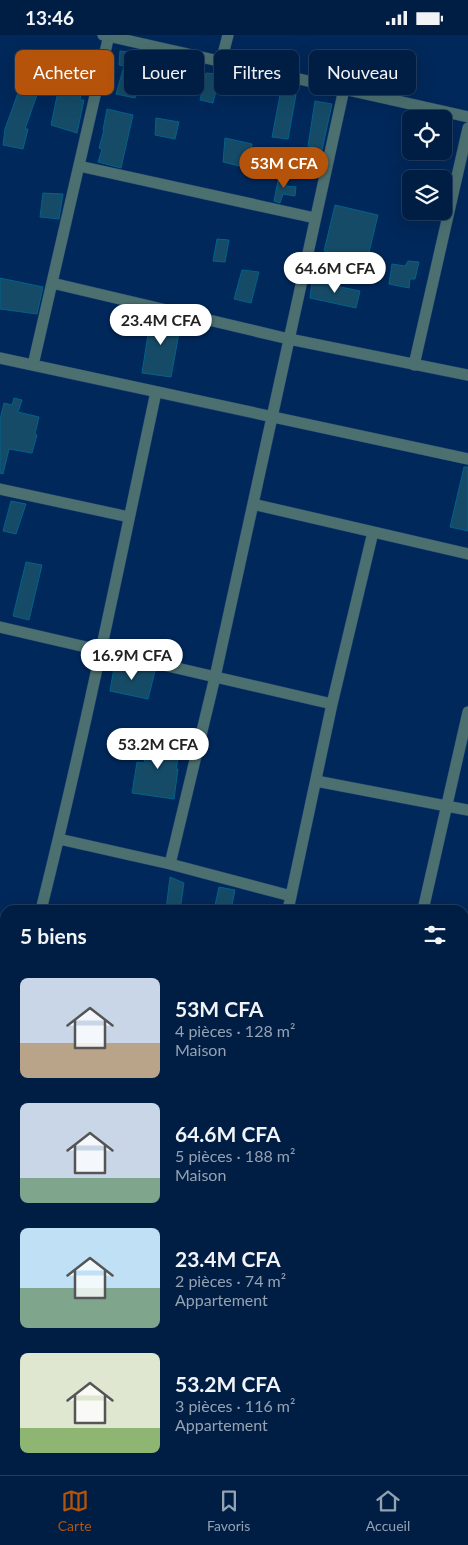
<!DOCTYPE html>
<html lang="fr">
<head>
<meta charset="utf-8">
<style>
	body { margin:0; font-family:Lato,sans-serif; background:#0e2b4f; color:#f1f3f6; height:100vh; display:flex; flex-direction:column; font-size:19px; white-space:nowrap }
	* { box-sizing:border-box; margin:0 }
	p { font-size:16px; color:#95a2b2 }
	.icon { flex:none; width:28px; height:28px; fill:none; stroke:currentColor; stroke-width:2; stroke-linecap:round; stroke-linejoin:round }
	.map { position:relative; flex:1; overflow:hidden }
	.details { position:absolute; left:0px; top:870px; width:469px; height:570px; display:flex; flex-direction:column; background:#001e44; border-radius:15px 15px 0 0; box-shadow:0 5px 20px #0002,0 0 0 1px #223c5d }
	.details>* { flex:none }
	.banner { position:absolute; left:15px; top:15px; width:439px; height:45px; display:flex; gap:10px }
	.controls { position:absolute; left:402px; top:75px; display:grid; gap:10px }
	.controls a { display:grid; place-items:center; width:50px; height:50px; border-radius:8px; background:#001e44; box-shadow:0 5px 20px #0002,0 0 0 1px #223c5d; font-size:25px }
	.price { position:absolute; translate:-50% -42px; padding:0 11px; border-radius:18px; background:#fff; color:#222; font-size:16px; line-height:32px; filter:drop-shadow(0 1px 2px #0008) }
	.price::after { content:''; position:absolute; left:50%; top:30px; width:15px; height:11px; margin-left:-8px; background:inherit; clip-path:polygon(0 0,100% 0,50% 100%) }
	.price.selected { background:#b45309; color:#fff }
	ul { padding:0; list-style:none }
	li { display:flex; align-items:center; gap:15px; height:125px; padding:0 20px }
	li span { display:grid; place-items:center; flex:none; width:140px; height:100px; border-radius:8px; color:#555 }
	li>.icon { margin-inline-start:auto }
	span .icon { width:60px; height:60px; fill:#fffc; stroke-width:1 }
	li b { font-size:21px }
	h2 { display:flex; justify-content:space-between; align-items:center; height:60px; padding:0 20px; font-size:21px }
	.chip { padding:0 18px; border-radius:8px; background:#001e44; box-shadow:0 5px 20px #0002,0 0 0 1px #223c5d; font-size:18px; line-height:45px }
	.chip.selected { background:#b45309; color:#fff }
	.status { display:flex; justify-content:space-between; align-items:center; height:35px; padding:0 25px; background:#001e44; direction:ltr }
	.status svg { height:14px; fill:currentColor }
	.tabs { display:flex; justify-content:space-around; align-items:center; height:70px; border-top:1px solid #223c5d; background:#001e44; font-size:14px; color:#95a2b2 }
	.tabs a { display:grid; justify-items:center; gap:2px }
	.tabs .selected { color:#b45309 }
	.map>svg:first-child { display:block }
	.building { fill:#154b67; stroke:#02628b }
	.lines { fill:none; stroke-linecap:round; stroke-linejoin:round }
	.street-casing { stroke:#1d4271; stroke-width:12 }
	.street { stroke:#4c7070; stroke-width:11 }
</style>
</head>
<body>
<div class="status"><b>13:46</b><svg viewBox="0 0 49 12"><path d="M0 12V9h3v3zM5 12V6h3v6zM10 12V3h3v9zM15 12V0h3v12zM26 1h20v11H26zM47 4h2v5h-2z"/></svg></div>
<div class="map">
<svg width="468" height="1440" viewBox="0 0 468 1440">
	<rect width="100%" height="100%" fill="#00285a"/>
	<path class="building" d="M120 16 146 19 135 63 116 59 124 31 119 30Z
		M62 37 84 43 80 65H84L77 98 51 90Z
		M206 38 220 39 213 68 200 65Z
		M19 55 38 57 25 94H28L23 114 3 110 5 94Z
		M281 55 296 60 288 104 272 102Z
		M315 66 332 69 322 115 308 111Z
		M107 74 133 80 121 133 98 127 102 114 99 113 104 95H103Z
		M156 83 179 87 175 104 155 100Z
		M225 103 252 109 248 133 223 127Z
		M279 141 288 142 286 151 296 152 295 161 283 159 280 168 274 166Z
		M43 158 63 159 59 184 40 182Z
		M335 170 378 180 367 226 324 216Z
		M217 204 229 205 225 227 213 226Z
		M408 226 419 227 415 244H410L409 253 389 249 392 229 405 231Z
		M242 235 259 237 251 268 234 264Z
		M0 243 43 252 37 279 0 274Z
		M312 246 360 256 356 273 310 263Z
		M151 280 181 287 171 342 142 338Z
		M14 363 22 365 18 377 39 382 35 399 37 400 32 418 9 414 3 439 0 438V384L4 368 12 370Z
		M464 432H468V496L450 492Z
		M11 466 26 469 16 499 3 496Z
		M26 527 42 530 29 585 13 581Z
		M115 627 155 636 148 664 110 656Z
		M149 702 181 709 176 734H178L174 764 132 758 137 727 144 728Z
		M170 842 184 848 180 875H166Z
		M219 852 235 855 231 875H214Z"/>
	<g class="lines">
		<defs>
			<path id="street" d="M103 0 468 82
				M221 27 228 0
				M79 131 315 183
				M52 248 289 304 468 340
				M0 323 468 424
				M33 330 109 0
				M414 330 468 93
				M0 454 129 482
				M253 469 468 519
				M0 592 332 669
				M316 746 468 775
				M59 804 170 829 291 861
				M170 829 215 642 344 54
				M41 875C84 703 119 530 156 357
				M288 875 332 669 373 497
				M423 875 468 677
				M0 910 5 911
				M464 1014 468 1015
				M0 1051 5 1029
				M464 1132 468 1112
				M464 1147H468
				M0 1159 5 1160
				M0 1205 5 1206
				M464 1264 468 1265
				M0 1330 5 1331
				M0 1365 5 1370
				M74 1435 80 1440
				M357 1435 364 1440
				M148 1440 151 1435
				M290 1440 291 1435
				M426 1440 427 1435"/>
		</defs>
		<use href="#street" class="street-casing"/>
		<use href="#street" class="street"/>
	</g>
</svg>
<div class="controls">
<a><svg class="icon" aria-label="locate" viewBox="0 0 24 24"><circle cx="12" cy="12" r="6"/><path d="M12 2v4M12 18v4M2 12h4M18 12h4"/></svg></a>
<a><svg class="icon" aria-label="layers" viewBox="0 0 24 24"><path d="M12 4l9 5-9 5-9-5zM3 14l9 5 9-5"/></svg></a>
</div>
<b class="price selected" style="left:284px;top:154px">53M CFA</b>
<b class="price" style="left:335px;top:259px">64.6M CFA</b>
<b class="price" style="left:161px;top:311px">23.4M CFA</b>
<b class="price" style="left:132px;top:646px">16.9M CFA</b>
<b class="price" style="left:158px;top:735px">53.2M CFA</b>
<div class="banner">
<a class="chip selected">Acheter</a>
<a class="chip">Louer</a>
<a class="chip">Filtres</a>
<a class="chip">Nouveau</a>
</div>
<section class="details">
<h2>5 biens<svg class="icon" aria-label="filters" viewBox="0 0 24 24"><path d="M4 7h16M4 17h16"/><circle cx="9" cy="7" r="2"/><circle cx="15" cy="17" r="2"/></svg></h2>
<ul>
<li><span style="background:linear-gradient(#c9d6e8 65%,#b9a48a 0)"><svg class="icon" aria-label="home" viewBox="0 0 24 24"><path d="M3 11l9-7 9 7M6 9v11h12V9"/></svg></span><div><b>53M CFA</b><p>4 pièces · 128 m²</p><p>Maison</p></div></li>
<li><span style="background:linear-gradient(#c9d6e8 75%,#7fa58c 0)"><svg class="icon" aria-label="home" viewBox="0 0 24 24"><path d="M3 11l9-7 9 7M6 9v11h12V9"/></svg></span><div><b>64.6M CFA</b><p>5 pièces · 188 m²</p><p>Maison</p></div></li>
<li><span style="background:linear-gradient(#bfe0f5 60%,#7fa58c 0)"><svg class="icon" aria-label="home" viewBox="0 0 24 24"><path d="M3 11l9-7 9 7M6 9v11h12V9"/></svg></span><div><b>23.4M CFA</b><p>2 pièces · 74 m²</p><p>Appartement</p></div></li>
<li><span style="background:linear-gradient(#dfe7d0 75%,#8fb573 0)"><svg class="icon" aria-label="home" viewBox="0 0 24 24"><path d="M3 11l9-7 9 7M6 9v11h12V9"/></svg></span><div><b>53.2M CFA</b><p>3 pièces · 116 m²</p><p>Appartement</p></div></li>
</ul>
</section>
</div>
<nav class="tabs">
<a class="selected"><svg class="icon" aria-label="map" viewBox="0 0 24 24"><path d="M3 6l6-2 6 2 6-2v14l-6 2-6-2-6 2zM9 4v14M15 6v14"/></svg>Carte</a>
<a><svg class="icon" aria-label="saved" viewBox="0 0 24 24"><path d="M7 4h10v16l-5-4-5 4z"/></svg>Favoris</a>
<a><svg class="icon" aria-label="home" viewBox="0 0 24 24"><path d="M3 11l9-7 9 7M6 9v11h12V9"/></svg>Accueil</a>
</nav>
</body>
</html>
